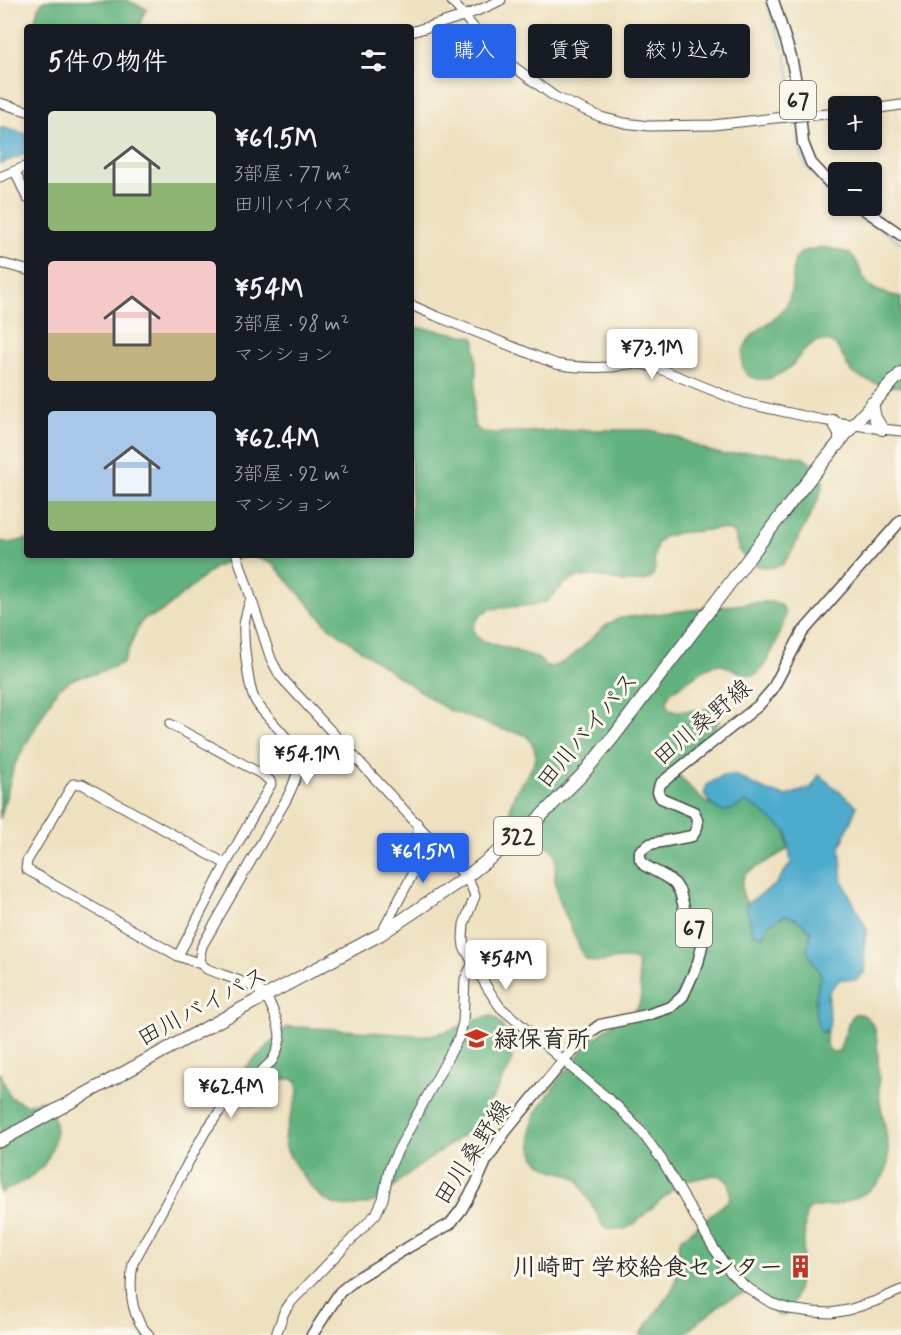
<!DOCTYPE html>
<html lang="ja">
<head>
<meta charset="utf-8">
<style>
	body { margin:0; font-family:Mynerve,"Klee One",sans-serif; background:#242831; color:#f1f3f6; height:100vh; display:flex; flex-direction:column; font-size:22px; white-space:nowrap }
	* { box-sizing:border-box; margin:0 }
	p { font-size:20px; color:#9ea1a6 }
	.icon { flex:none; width:33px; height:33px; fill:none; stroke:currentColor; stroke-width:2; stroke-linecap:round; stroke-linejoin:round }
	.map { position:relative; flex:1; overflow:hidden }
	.sheet { position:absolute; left:24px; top:24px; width:390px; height:534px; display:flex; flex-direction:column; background:#171b24; border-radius:6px; box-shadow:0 3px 9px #0003 }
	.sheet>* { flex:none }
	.banner { position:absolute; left:432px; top:24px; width:378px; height:54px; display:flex; gap:12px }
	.tools { position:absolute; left:828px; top:96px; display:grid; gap:12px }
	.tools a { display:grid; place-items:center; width:54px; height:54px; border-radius:6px; background:#171b24; box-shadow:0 3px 9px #0003; font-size:30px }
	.price { position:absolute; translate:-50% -51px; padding:0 14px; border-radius:6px; background:#fff; color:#222; font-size:20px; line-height:39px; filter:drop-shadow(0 2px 3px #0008) }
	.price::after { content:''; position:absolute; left:50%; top:36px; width:18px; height:14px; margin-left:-9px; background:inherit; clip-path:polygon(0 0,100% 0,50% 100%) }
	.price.active { background:#2563eb; color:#fff }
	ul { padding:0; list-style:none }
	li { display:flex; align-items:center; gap:18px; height:150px; padding:0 24px }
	li span { display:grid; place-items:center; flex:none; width:168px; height:120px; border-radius:6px; color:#555 }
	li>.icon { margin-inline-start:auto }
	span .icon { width:72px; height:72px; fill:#fffc; stroke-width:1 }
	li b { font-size:26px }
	h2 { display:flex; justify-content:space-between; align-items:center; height:72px; padding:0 24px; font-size:26px }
	.pill { padding:0 21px; border-radius:6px; background:#171b24; box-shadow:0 3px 9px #0003; font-size:21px; line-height:54px }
	.pill.active { background:#2563eb; color:#fff }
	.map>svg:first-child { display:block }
	.forest { fill:#62b27f; stroke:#466e55; stroke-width:1.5 }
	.water { fill:#4eaccd; stroke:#3c6c7c; stroke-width:1.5 }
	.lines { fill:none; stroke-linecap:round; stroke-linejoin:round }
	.stream { stroke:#4eaccd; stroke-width:1.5 }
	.secondary-casing { stroke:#484641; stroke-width:11 }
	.primary-casing { stroke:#484641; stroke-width:13 }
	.highway-casing { stroke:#484641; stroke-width:14 }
	.secondary { stroke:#fff; stroke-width:9 }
	.primary { stroke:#fff; stroke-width:10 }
	.highway { stroke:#fff; stroke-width:12 }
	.secondary-bridge-casing { stroke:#484641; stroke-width:11; stroke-linecap:butt }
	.secondary-bridge { stroke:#fff; stroke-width:9 }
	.labels { text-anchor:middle; stroke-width:6; stroke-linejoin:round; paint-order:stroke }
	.shield { fill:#fbf7ec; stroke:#696865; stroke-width:1.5 }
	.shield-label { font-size:22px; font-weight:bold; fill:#2b2b2b }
	.street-label { font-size:24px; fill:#2b2b2b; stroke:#fbf7ec }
	.poi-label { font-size:24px; font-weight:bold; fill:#2b2b2b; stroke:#fbf7ec; text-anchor:start }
</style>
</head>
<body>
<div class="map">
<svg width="901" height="1335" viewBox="0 0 901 1335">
	<rect width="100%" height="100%" fill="#fbf7ec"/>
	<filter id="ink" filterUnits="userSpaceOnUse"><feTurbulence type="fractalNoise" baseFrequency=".0167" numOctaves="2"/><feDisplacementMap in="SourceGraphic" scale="12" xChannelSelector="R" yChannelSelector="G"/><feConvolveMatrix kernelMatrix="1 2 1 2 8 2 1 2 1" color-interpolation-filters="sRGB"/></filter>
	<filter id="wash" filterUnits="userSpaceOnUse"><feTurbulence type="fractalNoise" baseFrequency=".008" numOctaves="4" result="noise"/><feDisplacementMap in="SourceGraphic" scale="24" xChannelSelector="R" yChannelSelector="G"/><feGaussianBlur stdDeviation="1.35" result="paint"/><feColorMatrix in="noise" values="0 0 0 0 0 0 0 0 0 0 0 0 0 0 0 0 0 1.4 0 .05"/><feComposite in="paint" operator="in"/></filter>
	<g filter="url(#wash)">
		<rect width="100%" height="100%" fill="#eee1c0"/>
		<path class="forest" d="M44 0H126L147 9 142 17 141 27H33L38 8Z
			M822 247C831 249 842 250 850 254 856 258 858 264 860 270 867 291 882 293 901 297V387C884 385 867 383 853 373 844 365 841 343 827 341 810 338 801 356 791 366 786 371 778 375 771 378 765 380 755 380 749 376 744 372 742 366 742 360 744 327 775 327 787 304 794 291 792 274 795 259L802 252Z
			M411 327 430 329 473 337 475 339 476 373 473 417 475 426 478 429 482 432 492 433 583 430H650L674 436 709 451 724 455 746 452H765L801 457 816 465 822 473 823 483 819 498 792 551 782 565C765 571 747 566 739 550 737 545 736 540 735 535L728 530 718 529 677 533 663 537 657 544 654 557 655 568 653 575 650 579 643 581 624 582 596 576 578 577 565 583 547 601 532 605 490 609C478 615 465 630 481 640L536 657 545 665 551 667C572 661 587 642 603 628 608 624 614 621 620 618L761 602C771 602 785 600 785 615 784 626 765 673 754 675 740 677 728 662 714 665 705 668 680 686 671 692 666 699 666 703 669 710 685 714 702 707 718 709 722 715 720 721 717 726L680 760 677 765 678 774 695 793 705 802 720 808 749 799 775 806 787 833V849L783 852 745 874C740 884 741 894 747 904L763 902 810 926 829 993 826 1042 828 1048 832 1052 839 1051 849 1022 854 1014C870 1011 876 1030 877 1042 879 1062 878 1082 880 1102 883 1120 893 1153 886 1170 879 1190 854 1200 835 1205 828 1207 819 1206 812 1208 807 1210 806 1214 805 1218 804 1250 802 1284 789 1313L783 1316 777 1315 769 1307 749 1292 734 1297 722 1303 683 1335H640L674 1287 678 1269V1248L681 1239 729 1200 730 1196 729 1183 721 1176 714 1175 681 1182 634 1224 625 1229H608L603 1226 594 1208 586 1196 580 1183 577 1179 568 1174 553 1170 543 1165 535 1157 532 1148 531 1131 535 1115 558 1081 585 1047 612 1024 633 1013 639 1005 641 995 637 962C623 952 599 969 584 958L559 900 555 881 556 854 542 840 526 832 517 825 511 818 510 812 511 804 516 791 532 768 536 756 534 747 527 736 520 733 504 730 447 709 397 676 329 627 273 564 253 556H245L215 567 167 608 154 616 145 618 139 625 123 663 95 674 75 678 59 688 52 698 14 766 0 819V541L10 543 27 539V555H411Z
			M492 1016C505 1023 514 1051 511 1065L480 1120 471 1130C449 1144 428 1160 407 1175 397 1182 389 1193 379 1199 374 1203 368 1204 362 1205 336 1210 322 1202 307 1181 298 1170 284 1152 284 1137L298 1093 297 1081C276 1070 269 1101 252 1105 238 1100 231 1090 237 1076L287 1027C324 1027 361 1032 398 1034 408 1034 420 1036 430 1035 452 1033 471 1019 492 1016Z
			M0 1072 10 1097 26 1105 43 1100C46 1105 50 1111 53 1116 60 1133 50 1161 37 1172 26 1181 13 1187 0 1193Z"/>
		<path class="water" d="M0 127 27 134V153L0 164Z
			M734 775 765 790 786 796 811 788 819 775 857 806 840 847 843 882 867 930C862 946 866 958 864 973L856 980 841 979C814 1001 836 1006 828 1029L821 1033C812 1014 815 995 821 975L807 951 811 931 797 919 785 915 769 924 763 936 753 933 746 904 775 885 791 863 787 832 761 811 746 802C724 814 720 817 704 795L707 785 722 776Z"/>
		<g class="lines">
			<path class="stream" d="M766 0 783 49
				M785 54 791 84
				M797 133C799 159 809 174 828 190
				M848 206 901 243"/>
		</g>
	</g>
	<g filter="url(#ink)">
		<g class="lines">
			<defs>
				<path id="secondary" d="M451 0 478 33 506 61 555 97 601 117 624 123 649 126 713 125 775 118
					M411 32C441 23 472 15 501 0
					M0 103 27 111
					M872 109 901 105
					M15 171 27 198
					M0 177 27 166
					M0 263 27 270
					M411 305 436 316 556 364C576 368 592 368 612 367 619 366 625 364 631 364 639 363 647 365 655 367L744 403 822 420 882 429 901 431
					M237 555 271 659 280 676 466 877 472 888 475 896 464 924 463 938 464 947 488 989 500 1007 618 1107 640 1130 662 1160 713 1247 731 1273 745 1286 771 1303 789 1309 812 1312 831 1313 848 1310 876 1301 901 1290
					M170 724 263 775 270 781 271 784 226 864 178 956
					M263 775 284 736
					M382 932 410 879 417 861 419 845 417 823
					M201 964 200 955 202 946 286 800C309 755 298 751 268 717 263 711 257 705 254 698 248 686 243 639 244 625 245 616 248 607 251 599
					M149 1335C130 1316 129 1288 133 1263L205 1132 222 1108 272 1061C276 1054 279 1046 280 1038 280 1026 270 997 260 991 248 982 221 975 207 969L201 964 178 956 26 869 27 861 73 784H82L226 864
					M276 1335 284 1312 291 1302 376 1214 383 1199 389 1169 398 1150 459 1037 463 1022 465 979 471 967 474 965"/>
				<path id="primary" d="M773 0 791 57 797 87 803 143 811 163 838 192
					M859 206 901 235
					M312 1335 340 1292 356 1279 412 1245 450 1224 461 1210 476 1184 486 1161 505 1132 564 1060 592 1031 600 1025 647 1015 671 1007 683 996 698 963 702 946 698 934 687 919 680 892 675 884 666 877 644 865 640 859V851L650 844 692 836C699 827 699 822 694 812L661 798 658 792 660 784 758 706 772 690 802 633 901 520"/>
				<path id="highway" d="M872 403 875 418 882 429
					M833 421 840 433V441
					M0 1141 189 1037 381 934 466 877 529 828 582 775 615 735 795 497 854 424 901 373"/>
			</defs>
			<use href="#secondary" class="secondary-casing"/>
			<use href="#primary" class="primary-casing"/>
			<use href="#highway" class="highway-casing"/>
			<use href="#secondary" class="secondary"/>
			<use href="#primary" class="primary"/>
			<use href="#highway" class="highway"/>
			<defs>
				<path id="secondary-bridge" d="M775 118 829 114"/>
			</defs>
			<use href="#secondary-bridge" class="secondary-bridge-casing"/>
			<use href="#secondary-bridge" class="secondary-bridge"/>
		</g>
	</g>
	<defs>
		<symbol id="school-bare" viewBox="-9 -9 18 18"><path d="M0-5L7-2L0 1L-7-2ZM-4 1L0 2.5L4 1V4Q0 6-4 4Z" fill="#c8321e" stroke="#fbf7ec" stroke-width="2.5" paint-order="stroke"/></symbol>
		<symbol id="building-bare" viewBox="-9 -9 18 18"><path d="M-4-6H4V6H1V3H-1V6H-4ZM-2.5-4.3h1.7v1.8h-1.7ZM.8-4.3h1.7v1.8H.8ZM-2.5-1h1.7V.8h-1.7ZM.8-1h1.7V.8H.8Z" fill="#c8321e" stroke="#fbf7ec" stroke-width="2.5" paint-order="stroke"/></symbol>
	</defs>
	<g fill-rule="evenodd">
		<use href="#school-bare" x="460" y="1022" width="33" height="33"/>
		<use href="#building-bare" x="784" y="1250" width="33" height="33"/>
	</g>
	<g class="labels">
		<g class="shield">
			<rect x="780" y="81" width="36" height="38" rx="4.5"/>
			<rect x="494" y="817" width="48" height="38" rx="4.5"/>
			<rect x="676" y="909" width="36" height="38" rx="4.5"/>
		</g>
		<g class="shield-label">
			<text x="798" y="108">67</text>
			<text x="518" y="844">322</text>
			<text x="694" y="936">67</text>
		</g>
		<g class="street-label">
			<text transform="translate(702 722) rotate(-40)" y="8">田川桑野線</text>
			<text transform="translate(587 730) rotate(-50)" y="8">田川バイパス</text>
			<text transform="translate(202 1006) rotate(-28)" y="8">田川バイパス</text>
			<text transform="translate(472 1152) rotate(-57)" y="8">田川桑野線</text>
		</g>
		<g class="poi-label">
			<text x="494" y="1047">緑保育所</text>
			<text x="783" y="1275" text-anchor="end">川崎町 学校給食センター</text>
		</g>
	</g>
</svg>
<div class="tools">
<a>+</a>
<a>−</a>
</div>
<b class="price" style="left:652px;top:380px">¥73.1M</b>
<b class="price" style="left:307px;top:786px">¥54.1M</b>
<b class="price active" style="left:423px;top:884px">¥61.5M</b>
<b class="price" style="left:506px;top:991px">¥54M</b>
<b class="price" style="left:231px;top:1119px">¥62.4M</b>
<div class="banner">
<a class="pill active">購入</a>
<a class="pill">賃貸</a>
<a class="pill">絞り込み</a>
</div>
<section class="sheet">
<h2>5件の物件<svg class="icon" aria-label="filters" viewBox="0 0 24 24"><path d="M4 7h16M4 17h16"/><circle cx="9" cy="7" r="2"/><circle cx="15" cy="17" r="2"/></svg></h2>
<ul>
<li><span style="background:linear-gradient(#dfe7d0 60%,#8fb573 0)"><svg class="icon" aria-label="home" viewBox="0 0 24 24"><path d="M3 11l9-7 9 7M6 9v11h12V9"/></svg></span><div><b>¥61.5M</b><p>3部屋 · 77 m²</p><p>田川バイパス</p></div></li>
<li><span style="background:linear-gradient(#f6c9c9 60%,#c2b280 0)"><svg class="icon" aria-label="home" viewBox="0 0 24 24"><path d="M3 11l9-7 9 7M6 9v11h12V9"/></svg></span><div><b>¥54M</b><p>3部屋 · 98 m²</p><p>マンション</p></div></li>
<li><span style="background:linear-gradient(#a9c7e8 75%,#8fb573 0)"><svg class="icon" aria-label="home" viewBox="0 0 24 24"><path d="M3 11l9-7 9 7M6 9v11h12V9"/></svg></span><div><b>¥62.4M</b><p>3部屋 · 92 m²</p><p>マンション</p></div></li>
</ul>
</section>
</div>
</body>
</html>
